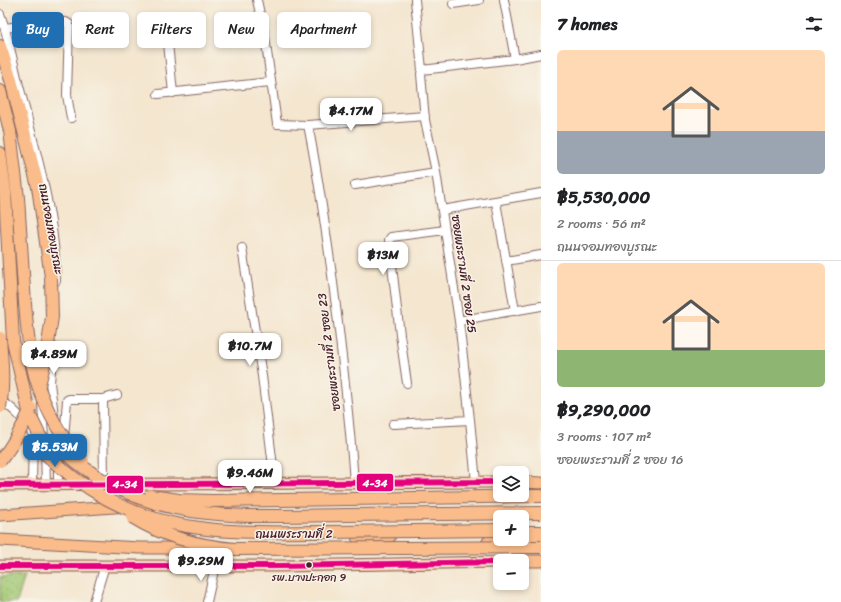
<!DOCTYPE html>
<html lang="en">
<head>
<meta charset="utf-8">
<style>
	body { margin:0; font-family:Sriracha,"Playpen Sans Thai",sans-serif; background:#f2f2f2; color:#202124; height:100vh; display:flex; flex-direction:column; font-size:15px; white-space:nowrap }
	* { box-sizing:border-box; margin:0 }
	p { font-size:13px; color:#757577 }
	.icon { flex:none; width:22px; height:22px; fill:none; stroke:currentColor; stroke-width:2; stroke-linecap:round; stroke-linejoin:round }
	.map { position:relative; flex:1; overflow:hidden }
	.side { display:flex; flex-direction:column; background:#fff; width:300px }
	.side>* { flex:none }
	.banner { position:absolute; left:12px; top:12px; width:380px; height:36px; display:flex; gap:8px }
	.buttons { position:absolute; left:493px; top:466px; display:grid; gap:8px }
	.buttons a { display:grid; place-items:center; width:36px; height:36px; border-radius:6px; background:#fff; box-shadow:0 2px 6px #0003; font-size:20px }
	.price { position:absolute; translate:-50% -34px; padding:0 9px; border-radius:8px; background:#fff; color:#222; font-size:13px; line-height:26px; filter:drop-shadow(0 1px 2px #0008) }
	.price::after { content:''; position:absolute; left:50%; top:24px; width:12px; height:9px; margin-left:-6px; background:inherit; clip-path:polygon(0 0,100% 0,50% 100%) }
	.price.active { background:#1f6fb2; color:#fff }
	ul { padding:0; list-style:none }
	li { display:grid; align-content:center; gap:8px; height:212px; padding:0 16px }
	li+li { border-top:1px solid #e0e0e0 }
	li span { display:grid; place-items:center; height:124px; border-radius:6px; color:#555 }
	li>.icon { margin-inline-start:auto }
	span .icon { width:72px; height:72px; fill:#fffc; stroke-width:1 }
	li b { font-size:17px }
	h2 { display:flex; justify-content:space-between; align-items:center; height:48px; padding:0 16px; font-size:17px }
	.tag { padding:0 14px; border-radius:6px; background:#fff; box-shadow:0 2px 6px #0003; font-size:14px; line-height:36px }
	.tag.active { background:#1f6fb2; color:#fff }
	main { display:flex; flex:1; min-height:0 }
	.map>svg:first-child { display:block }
	.grass { fill:url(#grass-dots); stroke:#75734e }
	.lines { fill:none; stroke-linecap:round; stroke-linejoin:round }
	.minor-casing { stroke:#866564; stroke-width:10 }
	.major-casing { stroke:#866564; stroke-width:13 }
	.highway-casing { stroke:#866564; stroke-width:14 }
	.minor { stroke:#fff; stroke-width:8 }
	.major { stroke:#f9bc8a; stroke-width:11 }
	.highway { stroke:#f9bc8a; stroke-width:12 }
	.highway-bridge-casing { stroke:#866564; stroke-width:14; stroke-linecap:butt }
	.highway-bridge { stroke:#f9bc8a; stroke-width:12 }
	.bus-1-casing { stroke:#f7f3e8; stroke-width:9 }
	.bus-1 { stroke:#e5007d; stroke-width:6 }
	.bus-dot { fill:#4a1f2b; stroke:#f7f3e8; stroke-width:1.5 }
	.labels { text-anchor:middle; stroke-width:3; stroke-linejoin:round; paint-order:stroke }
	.bus-label { font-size:11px; fill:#4a1f2b; stroke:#f7f3e8 }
	.street-label { font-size:12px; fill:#4a1f2b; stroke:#f7f3e8 }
	.line-badge { stroke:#f7f3e8; stroke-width:1.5 }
	.badge-label { font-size:11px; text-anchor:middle; font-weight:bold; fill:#fff }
</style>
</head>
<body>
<main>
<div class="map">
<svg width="541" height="602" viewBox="0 0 541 602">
	<defs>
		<pattern id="grass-dots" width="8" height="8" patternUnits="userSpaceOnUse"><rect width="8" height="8" fill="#a0c771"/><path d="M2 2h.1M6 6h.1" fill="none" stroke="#8baa62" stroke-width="1.8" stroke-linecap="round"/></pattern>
	</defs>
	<rect width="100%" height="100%" fill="#f7f3e8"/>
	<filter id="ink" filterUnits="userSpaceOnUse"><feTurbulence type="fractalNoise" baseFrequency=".025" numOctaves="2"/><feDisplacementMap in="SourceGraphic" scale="8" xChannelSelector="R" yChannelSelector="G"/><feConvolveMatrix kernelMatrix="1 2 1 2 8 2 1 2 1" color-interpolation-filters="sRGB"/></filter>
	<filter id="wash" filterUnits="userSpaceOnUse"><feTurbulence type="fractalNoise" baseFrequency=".012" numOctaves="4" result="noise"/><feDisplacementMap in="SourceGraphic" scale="16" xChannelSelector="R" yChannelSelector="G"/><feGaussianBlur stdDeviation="0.9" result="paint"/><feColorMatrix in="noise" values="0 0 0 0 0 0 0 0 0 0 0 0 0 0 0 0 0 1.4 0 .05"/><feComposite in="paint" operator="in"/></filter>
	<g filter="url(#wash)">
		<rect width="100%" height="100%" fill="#f4e6cf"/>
		<path class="grass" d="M25 576 17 602H0V577Z"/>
	</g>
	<g filter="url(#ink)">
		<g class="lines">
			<defs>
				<path id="minor" d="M257 0 265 37 277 124 308 125 425 116
					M415 0 422 70
					M453 4 479 0
					M0 14C10 41 14 69 22 97 37 156 56 219 56 281
					M5 28 26 25 66 22 69 24 67 95 71 118
					M167 33 173 93
					M515 59 541 54
					M158 94 270 82
					M308 125C318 174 325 224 332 275 341 344 349 413 354 482
					M355 185 436 172
					M496 202 515 311
					M442 210 541 193
					M242 248 262 376 275 483
					M506 261 541 255
					M459 321 484 316 541 306
					M53 346 50 383 54 416
					M407 383 400 335 389 240 391 237 445 230
					M103 399 117 395
					M0 400C11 406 28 423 33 435L32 484
					M42 403 44 439
					M393 424 470 420
					M64 439 67 400 69 399H103L104 483
					M45 451 46 484
					M58 462V484
					M476 482 470 420 459 321 436 172 425 120 421 74 422 70 515 59 504 0
					M94 602 105 565
					M207 602 215 566"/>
				<path id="major" d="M522 482 541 483
					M0 485 500 482
					M0 515 157 504
					M0 540 140 548H205
					M488 542 541 540
					M522 561H541
					M0 566H281L500 562"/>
				<path id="highway" d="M0 46 11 80 38 187 51 277
					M0 91 10 131 18 198 25 304
					M0 153 5 192 13 341
					M213 501 541 496
					M522 532H541
					M358 538 389 537"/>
			</defs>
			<use href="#minor" class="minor-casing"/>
			<use href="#major" class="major-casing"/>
			<use href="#highway" class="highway-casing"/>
			<use href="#minor" class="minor"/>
			<use href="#major" class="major"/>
			<use href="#highway" class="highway"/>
			<defs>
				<path id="highway-bridge" d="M25 304C27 324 28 344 32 363 38 395 59 438 83 461
					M0 338C2 361 4 385 0 407
					M13 341 30 416 40 436 54 455
					M39 385 46 357 52 317 51 277
					M53 441C140 528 235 516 347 515 412 514 476 514 541 513
					M42 451C133 537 214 533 330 532 387 531 443 531 500 530
					M0 461C13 445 23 427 31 408
					M151 496 179 500 213 501
					M132 517C164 537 198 546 235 549L541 547"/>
			</defs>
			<use href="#highway-bridge" class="highway-bridge-casing"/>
			<use href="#highway-bridge" class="highway-bridge"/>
			<defs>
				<path id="bus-1" d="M0 485 500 482
					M0 566H281L500 562"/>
			</defs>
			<use href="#bus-1" class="bus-1-casing"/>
			<use href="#bus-1" class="bus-1"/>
		</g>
	</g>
	<circle class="bus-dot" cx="309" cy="565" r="3.5"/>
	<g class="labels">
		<g class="bus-label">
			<text x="309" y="581">รพ.บางปะกอก 9</text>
		</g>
		<g class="street-label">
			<text transform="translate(51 229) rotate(80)" y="4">ถนนจอมทองบูรณะ</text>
			<text transform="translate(464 274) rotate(82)" y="4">ซอยพระรามที่ 2 ซอย 25</text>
			<text transform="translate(329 352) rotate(-97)" y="4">ซอยพระรามที่ 2 ซอย 23</text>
			<text x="294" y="538">ถนนพระรามที่ 2</text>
		</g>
	</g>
	<g class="line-badge">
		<rect x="356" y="473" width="38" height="19" rx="4" fill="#e5007d"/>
		<rect x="106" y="475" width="38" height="19" rx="4" fill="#e5007d"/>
	</g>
	<g class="badge-label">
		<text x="375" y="487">4-34</text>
		<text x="125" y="488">4-34</text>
	</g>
</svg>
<div class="buttons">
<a><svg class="icon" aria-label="layers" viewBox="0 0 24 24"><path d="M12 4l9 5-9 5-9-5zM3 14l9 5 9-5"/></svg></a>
<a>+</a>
<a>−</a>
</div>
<b class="price" style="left:351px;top:132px">฿4.17M</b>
<b class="price" style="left:383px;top:276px">฿13M</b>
<b class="price" style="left:250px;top:367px">฿10.7M</b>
<b class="price" style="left:54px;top:375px">฿4.89M</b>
<b class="price active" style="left:55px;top:468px">฿5.53M</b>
<b class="price" style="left:250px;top:494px">฿9.46M</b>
<b class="price" style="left:201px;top:582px">฿9.29M</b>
<div class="banner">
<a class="tag active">Buy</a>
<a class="tag">Rent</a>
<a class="tag">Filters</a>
<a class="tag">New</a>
<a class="tag">Apartment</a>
</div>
</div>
<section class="side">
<h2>7 homes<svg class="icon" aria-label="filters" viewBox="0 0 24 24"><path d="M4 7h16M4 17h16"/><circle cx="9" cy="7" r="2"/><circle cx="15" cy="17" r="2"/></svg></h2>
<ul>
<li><span style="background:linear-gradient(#ffd9b3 65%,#9aa5b1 0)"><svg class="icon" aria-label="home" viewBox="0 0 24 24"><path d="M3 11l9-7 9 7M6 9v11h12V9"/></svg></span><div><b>฿5,530,000</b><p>2 rooms · 56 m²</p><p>ถนนจอมทองบูรณะ</p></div></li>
<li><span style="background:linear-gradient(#ffd9b3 70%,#8fb573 0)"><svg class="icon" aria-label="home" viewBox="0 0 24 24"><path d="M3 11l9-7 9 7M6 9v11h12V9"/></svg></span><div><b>฿9,290,000</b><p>3 rooms · 107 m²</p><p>ซอยพระรามที่ 2 ซอย 16</p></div></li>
</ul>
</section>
</main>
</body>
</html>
